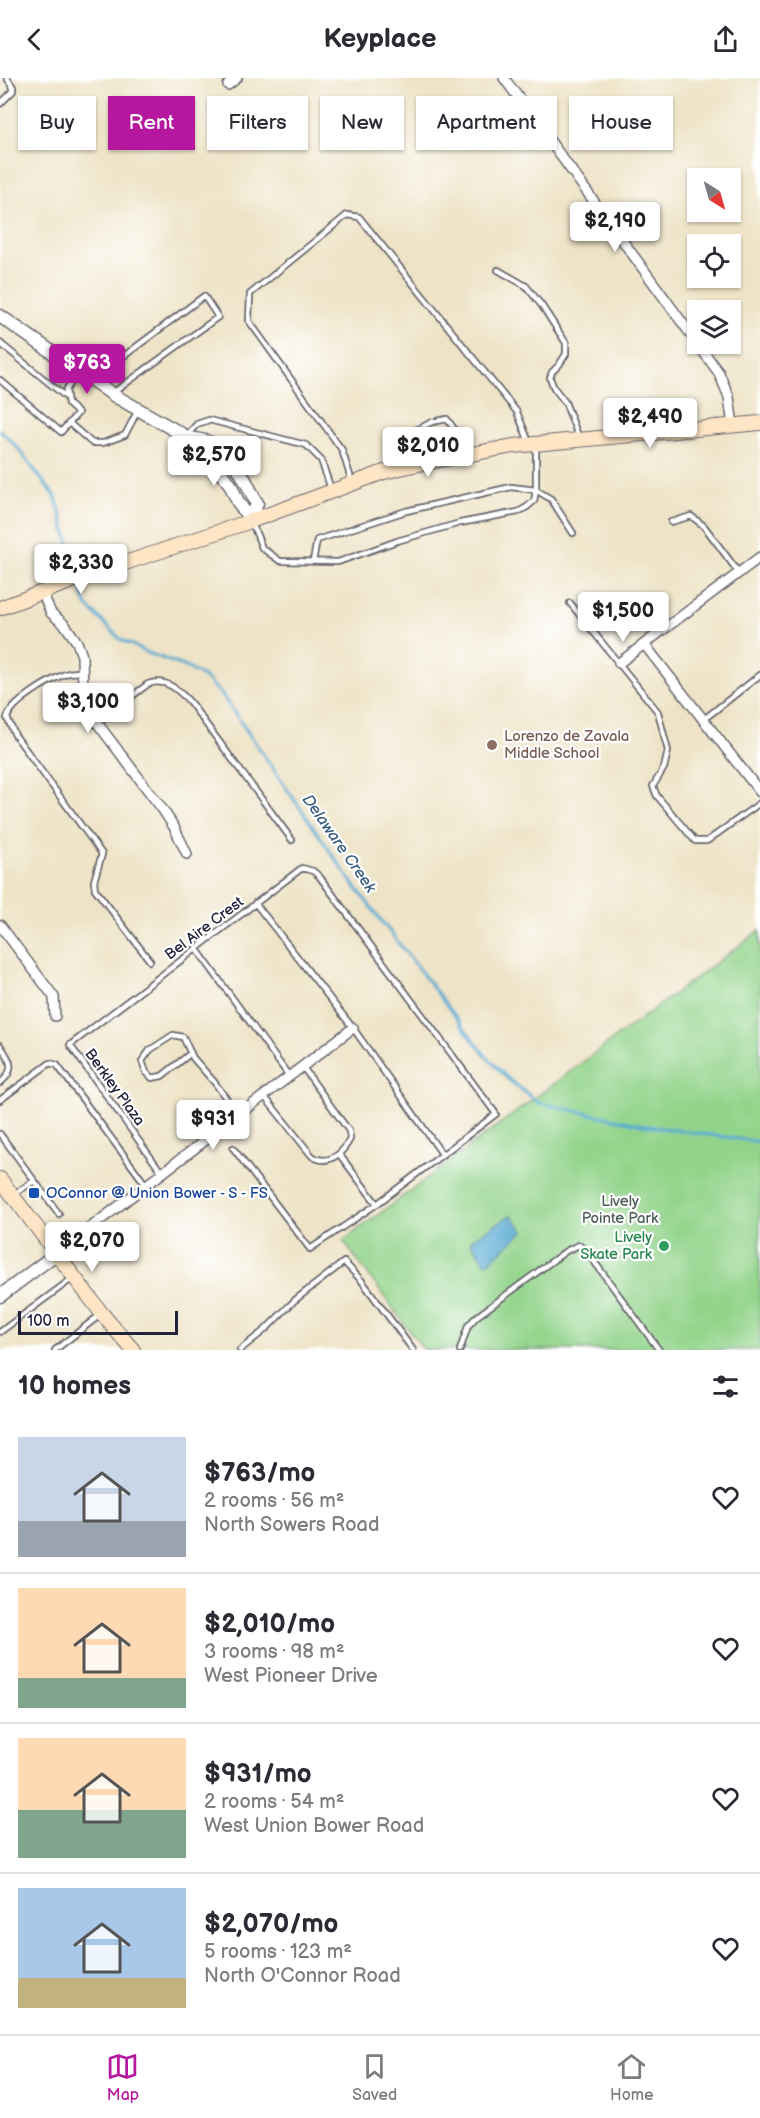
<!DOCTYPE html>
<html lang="en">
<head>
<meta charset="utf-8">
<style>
	body { margin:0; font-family:"Balsamiq Sans",sans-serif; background:#f7f7f7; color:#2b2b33; height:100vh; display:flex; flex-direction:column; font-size:22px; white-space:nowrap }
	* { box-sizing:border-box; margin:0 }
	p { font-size:20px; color:#7c7c81 }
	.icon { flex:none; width:33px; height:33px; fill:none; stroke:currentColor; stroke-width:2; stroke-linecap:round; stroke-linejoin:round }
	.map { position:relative; height:1272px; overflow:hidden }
	.panel { display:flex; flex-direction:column; background:#fff; flex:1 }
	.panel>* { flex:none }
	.top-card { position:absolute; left:18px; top:18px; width:724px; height:54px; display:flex; gap:12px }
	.needle { width:39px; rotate:143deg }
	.fabs { position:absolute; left:687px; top:90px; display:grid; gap:12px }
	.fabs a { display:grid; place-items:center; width:54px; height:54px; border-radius:0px; background:#fff; box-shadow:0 2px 4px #0004; font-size:30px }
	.scale { position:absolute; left:18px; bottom:15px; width:160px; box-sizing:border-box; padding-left:6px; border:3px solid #22223b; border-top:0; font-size:16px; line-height:21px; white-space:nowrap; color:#22223b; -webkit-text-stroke:4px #fff; paint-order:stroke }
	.price { position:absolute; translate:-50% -51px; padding:0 14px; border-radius:6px; background:#fff; color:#222; font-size:20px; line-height:39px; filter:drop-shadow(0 2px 3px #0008) }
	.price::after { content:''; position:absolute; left:50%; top:36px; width:18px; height:14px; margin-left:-9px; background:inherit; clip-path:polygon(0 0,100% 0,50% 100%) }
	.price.current { background:#b5179e; color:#fff }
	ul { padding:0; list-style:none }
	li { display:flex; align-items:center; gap:18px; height:150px; padding:0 18px }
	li+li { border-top:2px solid #e1e1e2 }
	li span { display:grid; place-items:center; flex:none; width:168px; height:120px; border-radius:0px; color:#555 }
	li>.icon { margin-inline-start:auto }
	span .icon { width:72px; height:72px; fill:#fffc; stroke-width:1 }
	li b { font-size:26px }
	h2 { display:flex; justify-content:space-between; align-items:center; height:72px; padding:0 18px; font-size:26px }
	.pill { padding:0 21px; border-radius:0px; background:#fff; box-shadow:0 2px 4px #0004; font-size:21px; line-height:54px }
	.pill.current { background:#b5179e; color:#fff }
	header { display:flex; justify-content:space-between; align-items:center; height:78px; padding:0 18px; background:#fff; font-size:27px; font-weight:800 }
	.tab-bar { display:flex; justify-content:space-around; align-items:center; height:84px; border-top:2px solid #e1e1e2; background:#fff; font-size:16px; color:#7c7c81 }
	.tab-bar a { display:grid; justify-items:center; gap:3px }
	.tab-bar .current { color:#b5179e }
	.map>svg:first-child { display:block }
	.green { fill:#93d48b; stroke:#5a7b63; stroke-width:1.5 }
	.water { fill:#57aad3; stroke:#3c6687; stroke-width:1.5 }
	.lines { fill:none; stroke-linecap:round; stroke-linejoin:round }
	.stream { stroke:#57aad3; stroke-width:3 }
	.service-casing { stroke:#69666c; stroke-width:8 }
	.minor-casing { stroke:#69666c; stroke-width:12 }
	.tertiary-casing { stroke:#69666c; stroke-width:15 }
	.secondary-casing { stroke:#69666c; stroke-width:16 }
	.service { stroke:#fff; stroke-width:4.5 }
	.minor { stroke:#fff; stroke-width:9 }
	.tertiary { stroke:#fff; stroke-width:12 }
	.secondary { stroke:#fde5c5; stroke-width:14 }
	.education-dot { fill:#8d6e63; stroke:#fff; stroke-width:2 }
	.transit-dot { fill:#1a4fb4; stroke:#fff; stroke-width:2 }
	.leisure-dot { fill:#2e9e5b; stroke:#fff; stroke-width:2 }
	.labels { text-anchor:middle; stroke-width:4.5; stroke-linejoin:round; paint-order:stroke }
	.education-label { font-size:15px; fill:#785e54; stroke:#fff; text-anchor:start }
	.street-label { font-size:15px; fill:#22223b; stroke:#fff }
	.transit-label { font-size:15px; fill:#164399; stroke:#fff; text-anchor:start }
	.park-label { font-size:15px; fill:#4a6057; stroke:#fff }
	.leisure-label { font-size:15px; fill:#27864d; stroke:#fff; text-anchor:end }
	.water-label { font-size:16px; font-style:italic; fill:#3a5f7f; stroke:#fff }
</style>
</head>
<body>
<header><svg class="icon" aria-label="back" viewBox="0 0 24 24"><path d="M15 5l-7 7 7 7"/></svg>Keyplace<svg class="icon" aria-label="share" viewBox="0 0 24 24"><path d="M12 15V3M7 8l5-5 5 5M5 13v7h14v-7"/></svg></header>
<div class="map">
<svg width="760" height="1272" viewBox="0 0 760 1272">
	<rect width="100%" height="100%" fill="#fff"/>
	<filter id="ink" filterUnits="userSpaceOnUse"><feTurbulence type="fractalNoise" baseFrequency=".0167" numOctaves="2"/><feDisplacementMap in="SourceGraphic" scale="12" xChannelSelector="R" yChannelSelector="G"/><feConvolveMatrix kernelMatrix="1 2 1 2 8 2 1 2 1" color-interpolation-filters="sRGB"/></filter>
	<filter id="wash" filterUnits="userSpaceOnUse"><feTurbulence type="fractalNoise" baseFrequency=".008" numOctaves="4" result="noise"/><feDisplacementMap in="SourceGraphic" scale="24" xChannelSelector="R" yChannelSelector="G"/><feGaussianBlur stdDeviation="1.35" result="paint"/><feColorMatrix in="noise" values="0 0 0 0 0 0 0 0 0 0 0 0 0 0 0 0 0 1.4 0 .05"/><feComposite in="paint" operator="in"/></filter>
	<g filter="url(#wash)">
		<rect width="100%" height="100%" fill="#eee3c6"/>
		<path class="green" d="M760 852V1272H424L343 1163Z"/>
		<path class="water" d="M511 1137 524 1153 489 1184 485 1185 471 1164 472 1161Z"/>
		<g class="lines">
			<path class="stream" d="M0 352 16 368 56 420 78 496
				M80 506 86 527 120 561 148 575 186 589 205 600 222 617 350 802 485 977 508 1001 539 1025 648 1048 760 1064"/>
		</g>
	</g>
	<g filter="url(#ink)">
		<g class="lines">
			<defs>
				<path id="service" d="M0 26 13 13V9L7 0
					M498 192 526 208 542 228 566 265V276L559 287 552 294 550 300 554 310 565 324 579 360
					M0 265 66 319
					M78 294 66 312 68 326 78 335 69 345 92 365H103L125 357 138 332
					M0 302 61 354 69 345
					M92 302 204 218 218 239 114 314
					M186 358 197 346 209 342 306 367 321 382 331 411
					M409 385 408 356 432 344 447 341 471 374
					M352 404 342 372 249 243 250 216 347 137 359 139 517 334 529 364
					M671 444 691 438 704 448 739 495
					M252 445 262 470 280 483 338 484 397 463 460 445 518 434 527 429 534 423 536 412V367
					M313 483 317 462 406 433 511 409 536 412 551 421 573 455
					M570 525 658 634 668 673 664 690 653 708 657 718 695 763H707L760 725
					M82 594C75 594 69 594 63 597 48 603 12 624 7 640L15 657 102 776 94 803 95 811 150 883
					M703 642 760 597
					M97 645 148 606C166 600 177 611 189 623L292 762
					M255 825 353 950 442 1076
					M196 870 289 998
					M0 967C10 981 17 992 0 1005
					M191 975 162 998 152 1000 146 994 142 983 150 972 173 957 183 959 193 980 215 1005 238 1037
					M264 1018 312 1078C328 1089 343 1075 350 1061L349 1053 302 988
					M0 1022 50 985 57 987 146 1107
					M0 1056 59 1136
					M339 1076 377 1126
					M162 1095 70 967 302 790 313 793 319 798 496 1036 377 1126 310 1171 233 1070
					M14 1116 34 1103
					M0 1254 73 1200
					M55 1272 100 1237
					M240 1272 266 1251 295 1222 344 1184 362 1203 413 1272
					M460 1272 468 1248 476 1239 566 1173 579 1167 588 1175 659 1272"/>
				<path id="minor" d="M504 0 719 295 729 319 733 348
					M228 7 237 0
					M42 514 51 535 65 547 77 564 82 578 83 613 92 638 163 732 174 749 187 776
					M644 566 760 714
					M619 585 760 479
					M0 847 54 919 55 938
					M57 1175 353 950"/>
				<path id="tertiary" d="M0 238 115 318 185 358C193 362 201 361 208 364 233 373 245 401 255 422L257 425 251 443
					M194 362 230 406 238 424 251 443
					M0 1218 57 1175"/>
				<path id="secondary" d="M0 530 83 499 251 443 384 394 409 388 513 368 760 345
					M0 1101 103 1237 133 1272"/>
			</defs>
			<use href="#service" class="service-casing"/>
			<use href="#minor" class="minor-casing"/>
			<use href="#tertiary" class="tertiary-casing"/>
			<use href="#secondary" class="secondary-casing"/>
			<use href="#service" class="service"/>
			<use href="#minor" class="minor"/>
			<use href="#tertiary" class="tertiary"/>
			<use href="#secondary" class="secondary"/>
		</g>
	</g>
	<circle class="education-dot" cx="492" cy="667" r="6"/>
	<rect class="transit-dot" x="28" y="1109" width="12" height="12" rx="3"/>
	<circle class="leisure-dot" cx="664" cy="1168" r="6"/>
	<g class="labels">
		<g class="education-label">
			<text x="504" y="663">Lorenzo de Zavala<tspan x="504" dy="17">Middle School</tspan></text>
		</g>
		<g class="street-label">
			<text transform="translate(204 850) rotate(-37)" y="5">Bel Aire Crest</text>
			<text transform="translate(115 1009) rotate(54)" y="5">Berkley Plaza</text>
		</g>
		<g class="transit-label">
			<text x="46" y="1120">OConnor @ Union Bower - S - FS</text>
		</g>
		<g class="park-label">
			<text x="620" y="1128">Lively<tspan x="620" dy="17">Pointe Park</tspan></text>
		</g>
		<g class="leisure-label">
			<text x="652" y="1164">Lively<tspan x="652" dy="17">Skate Park</tspan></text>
		</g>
		<g class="water-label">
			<text transform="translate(340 765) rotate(55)" y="6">Delaware Creek</text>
		</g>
	</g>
</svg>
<div class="fabs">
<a><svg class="needle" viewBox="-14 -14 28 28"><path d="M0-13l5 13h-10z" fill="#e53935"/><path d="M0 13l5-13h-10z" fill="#7c7c81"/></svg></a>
<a><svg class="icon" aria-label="locate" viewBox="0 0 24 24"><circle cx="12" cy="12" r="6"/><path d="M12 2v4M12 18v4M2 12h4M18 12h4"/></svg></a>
<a><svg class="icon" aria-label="layers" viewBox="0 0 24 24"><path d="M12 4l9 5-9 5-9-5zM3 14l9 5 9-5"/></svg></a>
</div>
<div class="scale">100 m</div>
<b class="price" style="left:615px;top:175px">$2,190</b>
<b class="price current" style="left:87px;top:317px">$763</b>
<b class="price" style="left:650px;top:371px">$2,490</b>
<b class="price" style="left:428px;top:400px">$2,010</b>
<b class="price" style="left:214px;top:409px">$2,570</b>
<b class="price" style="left:81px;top:517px">$2,330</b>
<b class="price" style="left:623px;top:565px">$1,500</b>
<b class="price" style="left:88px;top:656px">$3,100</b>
<b class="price" style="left:213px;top:1073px">$931</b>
<b class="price" style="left:92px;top:1195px">$2,070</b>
<div class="top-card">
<a class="pill">Buy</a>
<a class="pill current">Rent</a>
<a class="pill">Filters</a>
<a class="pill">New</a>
<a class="pill">Apartment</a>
<a class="pill">House</a>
</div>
</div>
<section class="panel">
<h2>10 homes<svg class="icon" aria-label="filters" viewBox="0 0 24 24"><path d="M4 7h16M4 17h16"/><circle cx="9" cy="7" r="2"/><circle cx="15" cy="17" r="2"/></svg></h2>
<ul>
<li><span style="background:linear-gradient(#c9d6e8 70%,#9aa5b1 0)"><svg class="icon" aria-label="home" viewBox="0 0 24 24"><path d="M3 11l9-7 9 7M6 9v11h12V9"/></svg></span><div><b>$763/mo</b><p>2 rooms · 56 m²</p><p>North Sowers Road</p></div><svg class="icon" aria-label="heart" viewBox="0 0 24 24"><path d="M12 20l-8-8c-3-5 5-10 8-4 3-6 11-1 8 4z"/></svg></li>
<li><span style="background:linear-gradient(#ffd9b3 75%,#7fa58c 0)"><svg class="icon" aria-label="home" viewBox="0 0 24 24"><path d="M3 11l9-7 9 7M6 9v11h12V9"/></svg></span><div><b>$2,010/mo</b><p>3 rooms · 98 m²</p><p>West Pioneer Drive</p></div><svg class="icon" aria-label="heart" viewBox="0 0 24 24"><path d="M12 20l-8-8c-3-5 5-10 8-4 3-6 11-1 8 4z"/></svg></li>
<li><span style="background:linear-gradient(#ffd9b3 60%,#7fa58c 0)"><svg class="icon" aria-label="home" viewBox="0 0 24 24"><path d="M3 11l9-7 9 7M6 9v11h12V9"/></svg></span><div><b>$931/mo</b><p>2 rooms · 54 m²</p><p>West Union Bower Road</p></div><svg class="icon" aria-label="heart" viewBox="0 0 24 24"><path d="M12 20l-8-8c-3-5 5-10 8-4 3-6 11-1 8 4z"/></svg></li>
<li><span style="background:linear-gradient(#a9c7e8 75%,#c2b280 0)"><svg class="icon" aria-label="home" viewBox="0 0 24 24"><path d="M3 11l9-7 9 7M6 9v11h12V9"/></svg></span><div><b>$2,070/mo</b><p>5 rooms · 123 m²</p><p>North O'Connor Road</p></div><svg class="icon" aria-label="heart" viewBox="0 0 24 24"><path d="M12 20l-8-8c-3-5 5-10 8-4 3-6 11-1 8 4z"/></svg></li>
</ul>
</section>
<nav class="tab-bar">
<a class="current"><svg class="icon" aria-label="map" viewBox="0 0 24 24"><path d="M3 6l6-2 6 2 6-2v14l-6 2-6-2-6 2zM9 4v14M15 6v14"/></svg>Map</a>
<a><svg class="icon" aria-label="saved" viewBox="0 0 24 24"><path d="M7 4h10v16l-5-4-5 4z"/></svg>Saved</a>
<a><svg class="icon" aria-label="home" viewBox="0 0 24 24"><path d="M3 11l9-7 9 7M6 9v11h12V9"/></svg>Home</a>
</nav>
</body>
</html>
